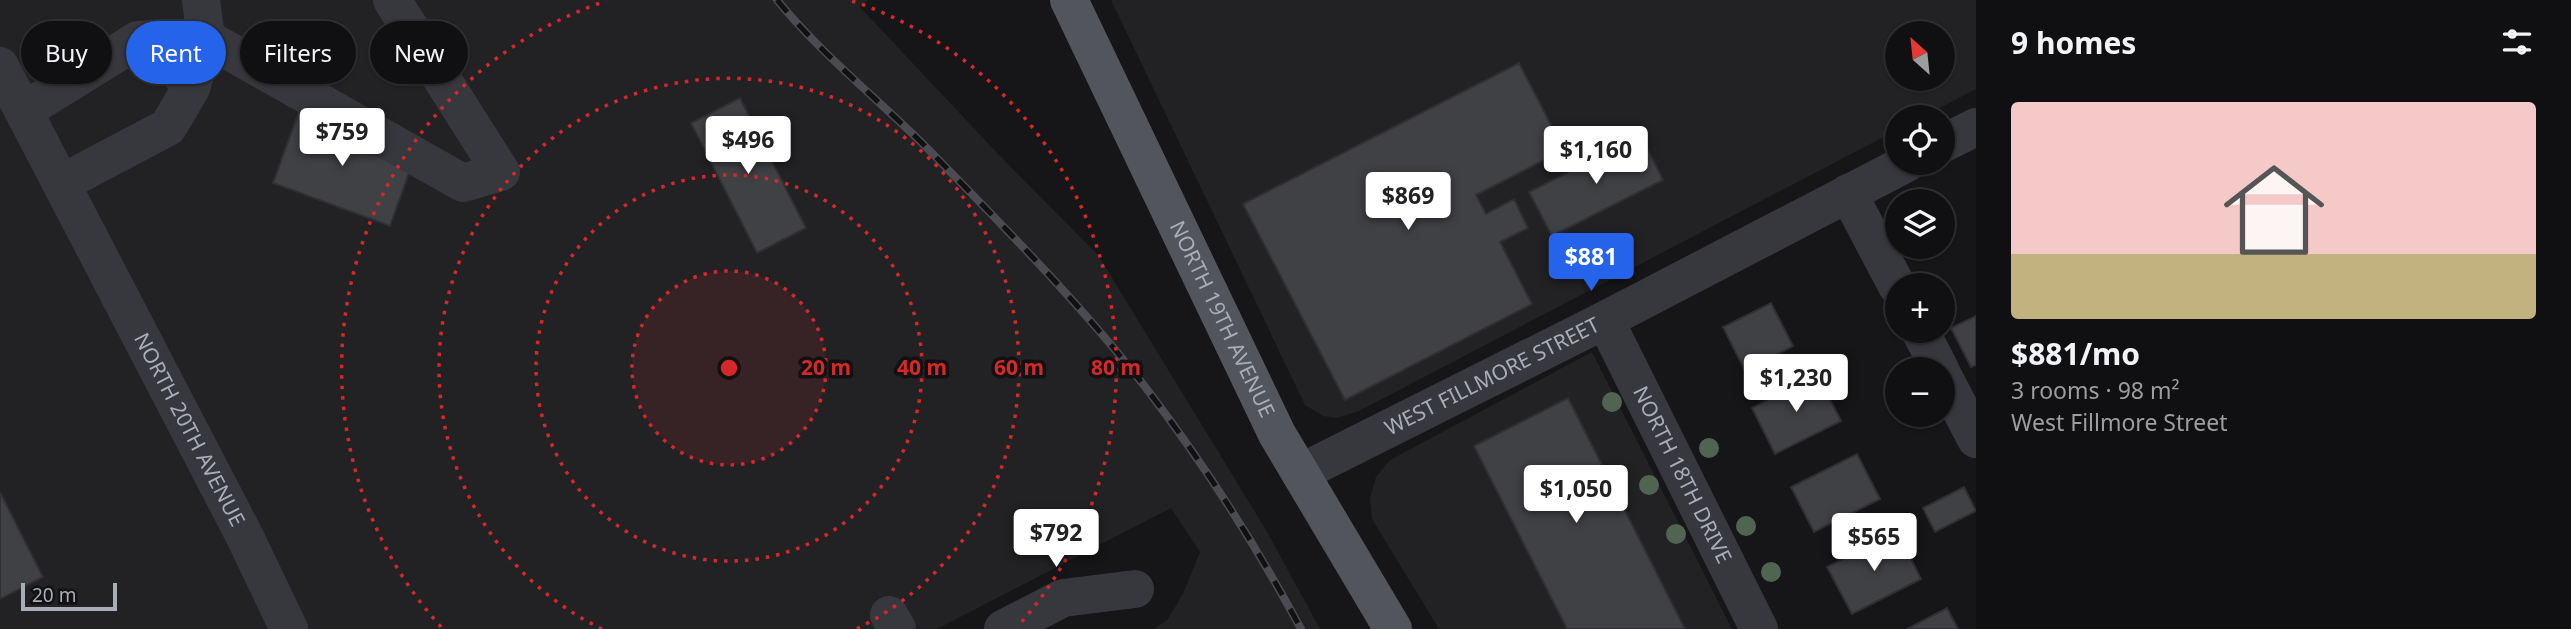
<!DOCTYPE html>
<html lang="en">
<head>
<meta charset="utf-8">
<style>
	body { margin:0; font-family:"Noto Sans",sans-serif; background:#1e1e20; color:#f1f3f6; height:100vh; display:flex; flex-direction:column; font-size:26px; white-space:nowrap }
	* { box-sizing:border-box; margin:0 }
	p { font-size:23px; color:#9c9d9f }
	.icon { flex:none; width:38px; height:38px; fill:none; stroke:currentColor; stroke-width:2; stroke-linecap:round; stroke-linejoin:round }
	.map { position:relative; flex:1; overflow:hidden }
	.panel { display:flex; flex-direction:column; background:#101012; width:595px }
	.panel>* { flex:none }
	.top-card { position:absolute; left:21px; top:21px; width:665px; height:63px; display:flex; gap:14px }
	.needle { width:46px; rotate:333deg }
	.controls { position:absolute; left:1885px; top:21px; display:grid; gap:14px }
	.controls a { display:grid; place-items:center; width:70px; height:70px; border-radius:50%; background:#101012; box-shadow:0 2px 5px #0004,0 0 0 2px #303032; font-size:35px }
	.scale { position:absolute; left:21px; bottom:18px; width:96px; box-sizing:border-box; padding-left:7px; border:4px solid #a8adb8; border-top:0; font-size:19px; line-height:24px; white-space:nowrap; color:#a8adb8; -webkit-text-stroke:5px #111113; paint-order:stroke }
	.price { position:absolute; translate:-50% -60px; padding:0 16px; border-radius:7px; background:#fff; color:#222; font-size:23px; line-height:46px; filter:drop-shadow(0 2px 4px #0008) }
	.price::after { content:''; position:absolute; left:50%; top:42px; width:21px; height:16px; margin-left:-10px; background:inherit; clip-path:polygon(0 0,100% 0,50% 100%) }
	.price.selected { background:#2563eb; color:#fff }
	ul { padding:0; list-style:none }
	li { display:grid; align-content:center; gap:14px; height:371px; padding:0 35px }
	li span { display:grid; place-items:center; height:217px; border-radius:7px; color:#555 }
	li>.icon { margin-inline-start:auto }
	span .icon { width:126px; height:126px; fill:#fffc; stroke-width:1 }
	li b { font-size:30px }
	h2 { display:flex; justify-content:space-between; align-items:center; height:84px; padding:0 35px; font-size:30px }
	.chip { padding:0 24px; border-radius:32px; background:#101012; box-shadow:0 2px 5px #0004,0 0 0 2px #303032; font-size:24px; line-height:63px }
	.chip.selected { background:#2563eb; color:#fff }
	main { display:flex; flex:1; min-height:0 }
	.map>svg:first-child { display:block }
	.built { fill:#222225; fill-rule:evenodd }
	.building { fill:#404145; stroke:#303034; stroke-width:2 }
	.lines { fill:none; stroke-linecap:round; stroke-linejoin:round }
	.minor { stroke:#37383d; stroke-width:38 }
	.major { stroke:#53555c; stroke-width:38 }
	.rail-casing { stroke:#4a4c52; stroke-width:8 }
	.rail { stroke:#111113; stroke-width:5; stroke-dasharray:16; stroke-linecap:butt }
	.tree { fill:#506452 }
	.ring { fill:none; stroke:#d62828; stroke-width:3.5; stroke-dasharray:3.5 7 }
	.labels { text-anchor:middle; stroke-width:7; stroke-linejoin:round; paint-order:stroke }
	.street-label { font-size:21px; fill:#a8adb8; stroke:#111113 }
	.centre { fill:#d62828; stroke:#111113; stroke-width:3.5 }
	.ring-label { font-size:21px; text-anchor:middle; font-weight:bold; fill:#d62828; stroke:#111113; stroke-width:7; stroke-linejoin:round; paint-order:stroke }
</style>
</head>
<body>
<main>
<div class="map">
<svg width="1976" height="629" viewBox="0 0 1976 629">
	<rect width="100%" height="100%" fill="#161618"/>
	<path class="built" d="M0 0H869L859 6 1000 156 1098 255 1266 530 1320 629H1154L1167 620 1183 594 1200 552 1171 508 937 629H0Z
		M1111 0H1976V89L1922 117H1897V130L1359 411 1337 418 1323 416 1305 405ZM1897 33H1942V79H1897Z
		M1592 352 1732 629H1439L1372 519 1370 498 1376 477 1390 460Z"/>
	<path class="building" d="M1519 63 1564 150 1476 195 1486 214 1514 199 1528 228 1500 242 1532 304 1345 400 1243 204Z
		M740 98 806 228 757 253 691 123Z
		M302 103 413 162 390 226 273 183Z
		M1641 135 1663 180 1552 236 1529 192Z
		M1771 303 1793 346 1745 371 1723 327Z
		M1976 316V365L1971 367 1951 328Z
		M1817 374 1841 421 1775 454 1752 408Z
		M1568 398 1685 629H1567L1474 446Z
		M1857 454 1880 499 1814 532 1791 487Z
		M1964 487 1976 511 1935 532 1923 508Z
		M0 492 43 577 0 599Z
		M1897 531 1921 579 1852 614 1827 567Z
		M1947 608 1958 629H1907Z"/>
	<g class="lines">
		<g class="minor">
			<path d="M206 38 463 183 501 172 392 0"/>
			<path id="s1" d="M0 66 244 535 289 629"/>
			<path d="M25 110 138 40 155 39 191 88"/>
			<path d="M1942 144 1976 127"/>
			<path d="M62 183 168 127 191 88 206 38 201 0"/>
			<path d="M1848 193 1897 286"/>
			<path id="s2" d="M1605 320 1759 629"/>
			<path d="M1920 331 1940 369"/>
			<path d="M1942 374 1976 439"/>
			<path id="s3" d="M1300 473 1605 320 1907 163"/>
			<path d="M889 615 897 629"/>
			<path d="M1003 629 1063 598 1135 589"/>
		</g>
		<path class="major" id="s4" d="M1069 0 1277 434 1393 629"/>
		<defs>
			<path id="rail" d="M777 0C822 55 878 99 928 149 1003 226 1080 303 1146 388 1204 464 1256 545 1301 629"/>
		</defs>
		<use href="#rail" class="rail-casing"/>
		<use href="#rail" class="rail"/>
	</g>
	<g class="tree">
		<circle cx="1612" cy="402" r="10"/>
		<circle cx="1709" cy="448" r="10"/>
		<circle cx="1649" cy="485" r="10"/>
		<circle cx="1746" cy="526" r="10"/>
		<circle cx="1676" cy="534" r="10"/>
		<circle cx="1771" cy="572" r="10"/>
	</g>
	<circle cx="729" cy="368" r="97" fill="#d62828" fill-opacity=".12"/>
	<g class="ring">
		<circle cx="729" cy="368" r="97"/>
		<circle cx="729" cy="368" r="193"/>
		<path d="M602 629A290 290 0 1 1 856 629"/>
		<path d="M441 627A387 387 0 0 1 606 1M852 1A387 387 0 0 1 1017 627"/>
	</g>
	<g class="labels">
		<g class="street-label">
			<text dy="7" stroke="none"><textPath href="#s4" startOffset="354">NORTH 19TH AVENUE</textPath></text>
			<text dy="7" stroke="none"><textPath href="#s3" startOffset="215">WEST FILLMORE STREET</textPath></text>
			<text dy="7" stroke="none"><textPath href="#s1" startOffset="410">NORTH 20TH AVENUE</textPath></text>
			<text dy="7" stroke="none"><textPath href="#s2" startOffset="173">NORTH 18TH DRIVE</textPath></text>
		</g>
	</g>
	<circle cx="729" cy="368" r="10" class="centre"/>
	<g class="ring-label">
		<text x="826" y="375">20 m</text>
		<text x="922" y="375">40 m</text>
		<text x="1019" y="375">60 m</text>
		<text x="1116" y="375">80 m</text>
	</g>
</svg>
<div class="controls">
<a><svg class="needle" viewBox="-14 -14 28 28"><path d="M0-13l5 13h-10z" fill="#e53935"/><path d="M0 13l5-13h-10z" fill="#9c9d9f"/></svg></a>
<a><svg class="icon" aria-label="locate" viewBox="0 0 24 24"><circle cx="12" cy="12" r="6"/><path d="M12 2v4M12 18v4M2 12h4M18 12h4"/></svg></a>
<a><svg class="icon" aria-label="layers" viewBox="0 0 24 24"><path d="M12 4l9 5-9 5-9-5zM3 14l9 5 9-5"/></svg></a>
<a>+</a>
<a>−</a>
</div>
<div class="scale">20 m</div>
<b class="price" style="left:342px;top:168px">$759</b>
<b class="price" style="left:748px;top:176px">$496</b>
<b class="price" style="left:1596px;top:186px">$1,160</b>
<b class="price" style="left:1408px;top:232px">$869</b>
<b class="price selected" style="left:1591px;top:293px">$881</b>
<b class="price" style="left:1796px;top:414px">$1,230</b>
<b class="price" style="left:1576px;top:525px">$1,050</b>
<b class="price" style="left:1056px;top:569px">$792</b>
<b class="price" style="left:1874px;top:573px">$565</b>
<div class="top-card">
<a class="chip">Buy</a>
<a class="chip selected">Rent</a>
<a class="chip">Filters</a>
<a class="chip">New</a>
</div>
</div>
<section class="panel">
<h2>9 homes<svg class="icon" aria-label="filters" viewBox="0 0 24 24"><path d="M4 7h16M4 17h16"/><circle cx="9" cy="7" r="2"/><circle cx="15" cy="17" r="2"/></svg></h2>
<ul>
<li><span style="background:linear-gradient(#f6c9c9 70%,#c2b280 0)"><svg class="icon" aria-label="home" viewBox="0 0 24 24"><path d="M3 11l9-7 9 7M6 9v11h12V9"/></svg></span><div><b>$881/mo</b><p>3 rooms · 98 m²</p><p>West Fillmore Street</p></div></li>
</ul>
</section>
</main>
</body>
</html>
